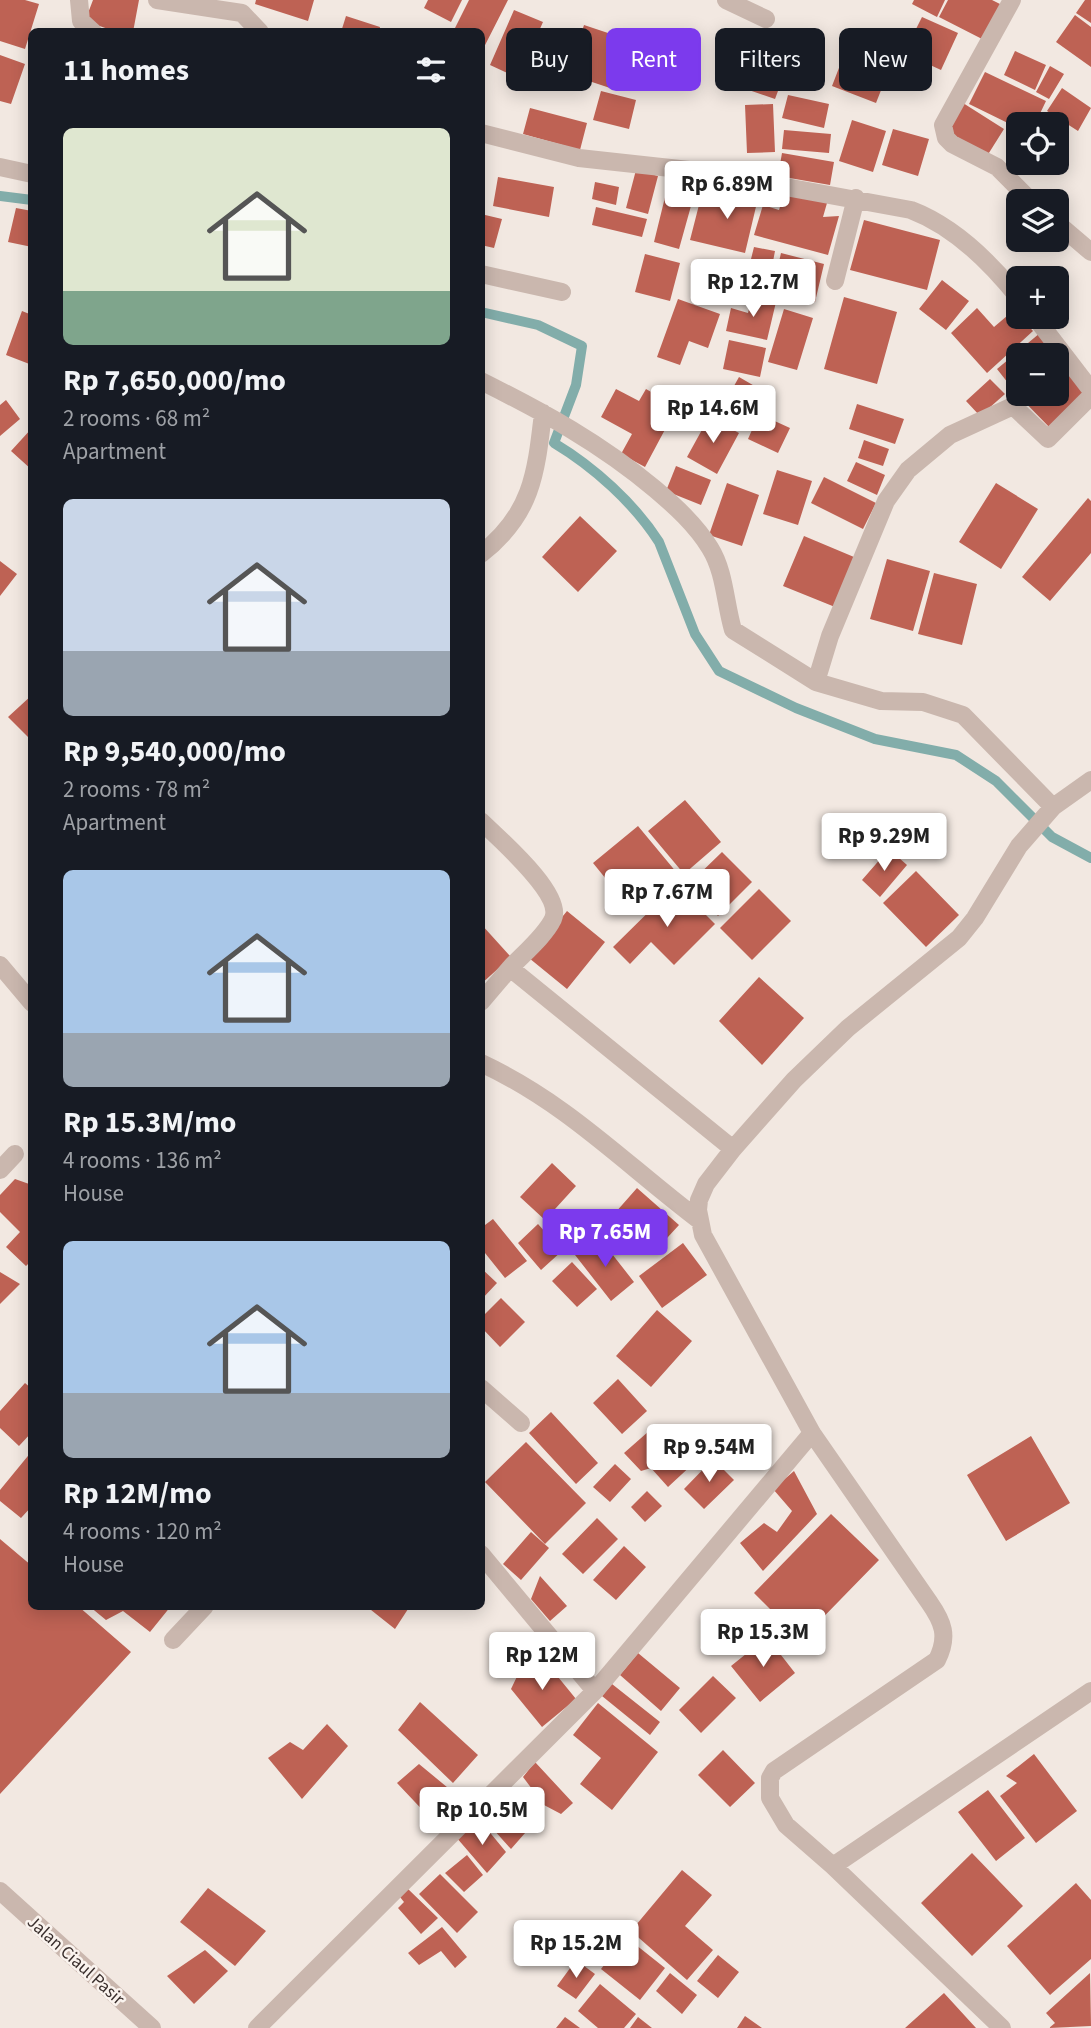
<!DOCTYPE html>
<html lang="en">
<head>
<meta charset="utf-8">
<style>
	body { margin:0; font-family:"Source Sans 3",sans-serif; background:#20242c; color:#f1f3f6; height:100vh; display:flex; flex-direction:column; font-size:26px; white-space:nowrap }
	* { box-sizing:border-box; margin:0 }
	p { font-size:23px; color:#9ea1a6 }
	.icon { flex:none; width:38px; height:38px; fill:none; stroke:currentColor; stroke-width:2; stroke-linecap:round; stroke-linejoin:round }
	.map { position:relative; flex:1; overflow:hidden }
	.drawer { position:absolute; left:28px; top:28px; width:457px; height:1582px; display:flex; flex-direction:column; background:#171b24; border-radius:10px; box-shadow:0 4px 18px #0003 }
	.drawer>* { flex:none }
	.guide { position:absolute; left:506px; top:28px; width:480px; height:63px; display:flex; gap:14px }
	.tools { position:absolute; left:1006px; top:112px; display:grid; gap:14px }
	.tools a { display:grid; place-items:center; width:63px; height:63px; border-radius:10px; background:#171b24; box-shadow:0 4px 18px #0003; font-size:35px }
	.price { position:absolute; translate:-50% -60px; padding:0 16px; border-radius:7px; background:#fff; color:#222; font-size:23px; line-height:46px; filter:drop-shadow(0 2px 4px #0008) }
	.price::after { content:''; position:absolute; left:50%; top:42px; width:21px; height:16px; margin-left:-10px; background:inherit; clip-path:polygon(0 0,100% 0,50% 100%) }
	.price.on { background:#7c3aed; color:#fff }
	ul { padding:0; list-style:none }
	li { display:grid; align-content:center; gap:14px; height:371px; padding:0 35px }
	li span { display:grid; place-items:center; height:217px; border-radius:10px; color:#555 }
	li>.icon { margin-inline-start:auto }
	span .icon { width:126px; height:126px; fill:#fffc; stroke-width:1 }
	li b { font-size:30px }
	h2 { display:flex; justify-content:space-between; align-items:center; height:84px; padding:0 35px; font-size:30px }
	.tag { padding:0 24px; border-radius:10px; background:#171b24; box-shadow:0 4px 18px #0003; font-size:24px; line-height:63px }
	.tag.on { background:#7c3aed; color:#fff }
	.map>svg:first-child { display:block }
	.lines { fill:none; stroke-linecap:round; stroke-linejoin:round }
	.stream { stroke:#82adaa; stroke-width:10 }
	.building { fill:#be6254 }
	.minor { stroke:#cab7ae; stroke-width:18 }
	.tertiary { stroke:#cab7ae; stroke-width:18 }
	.labels { text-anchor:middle; stroke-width:5; stroke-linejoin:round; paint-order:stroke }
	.street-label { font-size:18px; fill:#392e2c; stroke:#faf3ee }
</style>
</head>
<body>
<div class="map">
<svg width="1091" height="2028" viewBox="0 0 1091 2028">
	<rect width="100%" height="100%" fill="#f2e8e1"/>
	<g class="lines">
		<path class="stream" d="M0 196 32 200
			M481 312 538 325 582 346 576 385 554 443C594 467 634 503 659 542L695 634 719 671 796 708 875 739 956 755 996 781 1052 837 1091 858"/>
	</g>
	<path class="building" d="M0 0H25L39 4 25 49 0 41Z
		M93 0H139L133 32H117L85 21Z
		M256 0H314L308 21 255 4Z
		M428 0H462L451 22 424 8Z
		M469 0H508L481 53V32H453Z
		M914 0H945L937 17 912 4Z
		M948 0H992L1002 5 984 40 939 17Z
		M1085 0H1091V23L1076 13Z
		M514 10 543 22 518 78 490 65Z
		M1075 15 1091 27V67L1056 42Z
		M346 16 380 27 379 32H341Z
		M922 17 958 33 941 70 904 53Z
		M584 25 635 42 619 91 568 74Z
		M854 29 898 47 876 103 832 86Z
		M1015 51 1046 65 1035 90 1004 75Z
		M0 55 25 64 11 104 0 101Z
		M1050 66 1064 74 1049 99 1036 92Z
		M749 72 781 83 775 99 743 88Z
		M985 72 1046 101 1035 124H1018V128L969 104Z
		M1062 88 1091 108 1078 131 1047 111Z
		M601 91 636 100 629 129 593 120Z
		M788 95 829 104 824 128 782 118Z
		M963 103 1004 129 987 156 946 130Z
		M773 104 775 152 747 153 745 105Z
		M530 108 587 123 580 150 523 134Z
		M852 120 886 131 873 172 839 161Z
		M893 129 929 139 918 176 882 165Z
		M784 130 831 134 829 153 782 149Z
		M782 153 834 162 830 185 778 176Z
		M636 170 658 176 648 214 626 208Z
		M498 177 554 187 549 217 493 206Z
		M669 181 696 188 679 249 654 242Z
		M595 182 619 187 616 205 592 199Z
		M731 187 759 194 745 253 690 240 700 201 725 208Z
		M785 191 827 203 823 217 839 216 828 255 754 235 763 205 779 210Z
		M596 207 647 219 642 237 592 225Z
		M16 208 32 211V247L8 242Z
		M481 214 502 219 494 248 481 245Z
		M864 220 940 240 927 290 850 270Z
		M754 247 775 251 767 293 726 285 731 259 750 263Z
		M781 253 824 264 815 302 772 292Z
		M645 254 680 263 670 301 635 292Z
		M942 280 969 301 946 330 919 309Z
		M752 297 776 302 767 340 726 331 731 308 748 313Z
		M844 297 897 312 877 384 824 369Z
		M678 299 720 314 708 348 689 341 680 365 657 357Z
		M977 308 994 327 1014 310 1033 331 987 373 951 333Z
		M784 309 813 318 797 370 768 362Z
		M22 311 32 315V365L6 355Z
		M1040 333 1055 352 1052 355H1018V383L1012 388 997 369Z
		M729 340 766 348 760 377 723 369Z
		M1057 363 1087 394 1051 429 1017 394H1057Z
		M739 377 765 392 746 426 720 411Z
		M990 379 1005 394 980 416 966 401Z
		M616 389 639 401 646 389 677 407 645 467 621 454 632 434 601 417Z
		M6 400 20 419 0 436V405Z
		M857 404 904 419 895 444 849 429Z
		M759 414 790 428 778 453 748 439Z
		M709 417 739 433 717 474 687 457Z
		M32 428V470L11 451Z
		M864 440 889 449 883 466 858 458Z
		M856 462 885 475 877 495 847 481Z
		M676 466 711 480 701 505 666 491Z
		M777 470 812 481 798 525 763 514Z
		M824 477 876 503 863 529 811 503Z
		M727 483 759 495 742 546 709 535Z
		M996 483 1038 509 1001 569 959 542Z
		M1088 498 1091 501V553L1050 601 1022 577Z
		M580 516 617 551 578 592 542 557Z
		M804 536 854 557 835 607 783 586Z
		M887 559 930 571 913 631 870 619Z
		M0 561 17 574 0 596Z
		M934 573 977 584 962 645 918 634Z
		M32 695V741L8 717Z
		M685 800 721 842 684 874 648 831Z
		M638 826 677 873 632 911 593 863Z
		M889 849 907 865 880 897 862 880Z
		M722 852 752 882 718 916 688 885Z
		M916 871 959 915 926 947 883 903Z
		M676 885 715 924 674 965 651 942 630 964 613 947Z
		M759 889 791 921 752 960 720 928Z
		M567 911 605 942 567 989 529 958Z
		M481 924 511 957 481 984Z
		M759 977 804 1018 762 1065 719 1021Z
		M552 1163 576 1186 545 1220 520 1197Z
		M15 1179 32 1185V1260L26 1266 6 1247 20 1232 0 1212V1195Z
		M637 1188 679 1225 656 1250 615 1213Z
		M493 1219 527 1261 505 1278 481 1248V1228Z
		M538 1224 562 1251 541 1270 518 1243Z
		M623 1226 639 1245 626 1255 611 1236Z
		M598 1236 634 1282 611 1301 575 1255Z
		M683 1243 707 1275 662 1308 639 1276Z
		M572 1262 597 1289 577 1307 552 1281Z
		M481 1268 497 1283 481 1300Z
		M0 1272 20 1284 0 1304Z
		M501 1298 525 1322 500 1347 481 1327V1318Z
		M657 1310 692 1341 651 1387 616 1356Z
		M618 1379 647 1411 622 1434 593 1403Z
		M25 1383 32 1389V1432L19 1446 0 1428V1411Z
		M551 1412 598 1463 576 1484 529 1433Z
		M657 1424 673 1441 651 1468 641 1471 624 1453Z
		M1031 1436 1070 1503 1006 1541 967 1475Z
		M526 1442 586 1503 545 1544 485 1482Z
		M678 1443 695 1462 668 1487 651 1468Z
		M32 1451V1506L21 1518 0 1501V1490Z
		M713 1459 734 1480 704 1509 684 1489Z
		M615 1464 631 1479 610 1502 593 1487Z
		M794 1471 817 1514 763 1571 740 1543 764 1523 777 1532 792 1511 773 1489Z
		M647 1491 662 1506 645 1522 631 1507Z
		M831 1514 879 1560 801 1640 754 1593Z
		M597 1518 618 1539 583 1574 562 1554Z
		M531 1532 549 1548 521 1580 503 1564Z
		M0 1539 32 1566V1606H78L131 1652 0 1794Z
		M624 1546 646 1567 616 1600 593 1580Z
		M540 1576 567 1606 550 1621 531 1599Z
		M89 1606H171L150 1632 123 1611 106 1620Z
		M366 1606H410L395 1629Z
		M767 1637 795 1673 760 1702 731 1666Z
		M638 1653 680 1688 661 1711 620 1675Z
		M545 1661 576 1699 542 1727 511 1689 523 1664Z
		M713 1676 736 1698 701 1733 679 1710Z
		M612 1684 660 1722 650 1735 602 1696Z
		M420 1702 478 1755 453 1783 398 1730Z
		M598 1703 658 1752 612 1810 580 1784 601 1758 573 1735Z
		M327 1724 348 1746 302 1799 268 1758 290 1742 303 1750Z
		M723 1750 755 1783 730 1807 698 1775Z
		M1034 1754 1077 1811 1036 1843 1000 1796 1017 1783 1006 1776Z
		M535 1762 573 1803 561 1814 544 1805 523 1777Z
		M419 1764 459 1797 431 1819 397 1783Z
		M988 1790 1025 1838 996 1861 958 1812Z
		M496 1795 518 1799 540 1816 511 1849 485 1820Z
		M474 1825 487 1829 506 1852 487 1873 456 1837Z
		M972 1853 1023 1906 972 1956 921 1903Z
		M467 1855 483 1875 464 1892 445 1873Z
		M682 1870 712 1895 685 1926 713 1950 687 1980 631 1931Z
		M440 1874 478 1912 457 1933 419 1894Z
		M1076 1883 1091 1900V1959L1050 1995 1007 1946Z
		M208 1888 266 1931 235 1966 180 1922Z
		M408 1889 438 1918 421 1934 398 1908 404 1902 400 1897Z
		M442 1927 467 1957 455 1968 441 1951 419 1965 408 1953Z
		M626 1937 665 1968 640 2000 601 1969Z
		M205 1950 228 1971 194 2004 167 1976Z
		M718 1955 739 1972 718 1998 697 1981Z
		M576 1960 595 1974 576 1999 557 1986Z
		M670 1973 697 1995 682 2014 656 1991Z
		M1090 1973 1091 2026 1049 2028 1055 2023 1046 2013Z
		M600 1984 636 2014 624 2028H598L578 2011Z
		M944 1993 976 2028H905Z
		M745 2016 762 2028H737Z
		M565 2017 580 2028H556Z
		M638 2017 652 2028H630Z"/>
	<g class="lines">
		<path class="minor" d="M79 0 81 21 93 32
			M157 0 242 13 260 32
			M726 0 766 19
			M1012 0 943 125 946 138 952 144 997 167 1031 201
			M481 133 579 158 698 171 911 210C953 226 990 262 1018 297
			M0 167 32 174
			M1057 223 1091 252
			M481 274 562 292
			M835 281 856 198
			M1035 317 1091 390
			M481 381C545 413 600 443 655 489 675 506 696 525 710 548 725 572 725 603 733 630L816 682
			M481 554C532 514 536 474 543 413
			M1053 807 963 715 923 702 881 701 816 682 830 636 886 501 908 470 950 435 1013 406 1048 439 1091 396
			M481 821C498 838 564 894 553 919 545 936 523 954 510 968
			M0 965 32 1003
			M481 1002 510 968 733 1149
			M481 1063C567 1103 625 1164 699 1220
			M0 1170 15 1154
			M481 1388 521 1423
			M481 1554 595 1691
			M173 1640 205 1606
			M833 1866 1091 1691
			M257 2028 595 1691 812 1433
			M1002 2028 833 1866 786 1825 770 1798V1778L774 1771 937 1660C949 1636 943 1622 929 1602L812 1433 703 1235 698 1210 699 1200 706 1184 733 1149 794 1080 848 1028 959 938 975 918 1019 846 1053 807 1091 780"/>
		<path class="tertiary" d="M0 1891 152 2028"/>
	</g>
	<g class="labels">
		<g class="street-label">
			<text transform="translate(76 1960) rotate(42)" y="6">Jalan Ciaul Pasir</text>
		</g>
	</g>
</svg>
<div class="tools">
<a><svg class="icon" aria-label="locate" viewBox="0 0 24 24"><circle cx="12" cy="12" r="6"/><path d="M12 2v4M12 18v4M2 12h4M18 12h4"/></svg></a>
<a><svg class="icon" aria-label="layers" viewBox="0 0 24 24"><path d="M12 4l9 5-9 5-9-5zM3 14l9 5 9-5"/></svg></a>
<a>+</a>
<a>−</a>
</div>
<b class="price" style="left:727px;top:221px">Rp 6.89M</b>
<b class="price" style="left:753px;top:319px">Rp 12.7M</b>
<b class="price" style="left:713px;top:445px">Rp 14.6M</b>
<b class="price" style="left:884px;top:873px">Rp 9.29M</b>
<b class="price" style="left:667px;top:929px">Rp 7.67M</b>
<b class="price on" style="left:605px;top:1269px">Rp 7.65M</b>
<b class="price" style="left:709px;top:1484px">Rp 9.54M</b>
<b class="price" style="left:763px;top:1669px">Rp 15.3M</b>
<b class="price" style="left:542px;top:1692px">Rp 12M</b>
<b class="price" style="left:482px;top:1847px">Rp 10.5M</b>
<b class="price" style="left:576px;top:1980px">Rp 15.2M</b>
<div class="guide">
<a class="tag">Buy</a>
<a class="tag on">Rent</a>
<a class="tag">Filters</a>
<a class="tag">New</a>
</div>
<section class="drawer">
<h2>11 homes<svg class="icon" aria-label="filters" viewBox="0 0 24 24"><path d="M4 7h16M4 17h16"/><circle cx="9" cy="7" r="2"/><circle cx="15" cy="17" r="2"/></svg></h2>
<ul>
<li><span style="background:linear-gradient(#dfe7d0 75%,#7fa58c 0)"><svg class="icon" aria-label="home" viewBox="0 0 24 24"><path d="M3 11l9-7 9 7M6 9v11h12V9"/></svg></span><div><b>Rp 7,650,000/mo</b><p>2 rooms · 68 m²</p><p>Apartment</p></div></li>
<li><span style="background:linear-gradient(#c9d6e8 70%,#9aa5b1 0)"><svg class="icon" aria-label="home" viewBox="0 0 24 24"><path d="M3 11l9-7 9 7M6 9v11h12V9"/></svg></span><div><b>Rp 9,540,000/mo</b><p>2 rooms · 78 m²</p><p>Apartment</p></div></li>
<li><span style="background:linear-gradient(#a9c7e8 75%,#9aa5b1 0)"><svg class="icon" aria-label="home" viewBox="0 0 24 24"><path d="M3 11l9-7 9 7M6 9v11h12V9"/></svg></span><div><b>Rp 15.3M/mo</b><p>4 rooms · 136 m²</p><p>House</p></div></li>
<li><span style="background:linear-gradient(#a9c7e8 70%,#9aa5b1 0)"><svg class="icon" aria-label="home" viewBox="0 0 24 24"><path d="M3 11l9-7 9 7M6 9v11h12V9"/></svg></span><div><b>Rp 12M/mo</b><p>4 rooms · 120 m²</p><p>House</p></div></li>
</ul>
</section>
</div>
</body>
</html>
